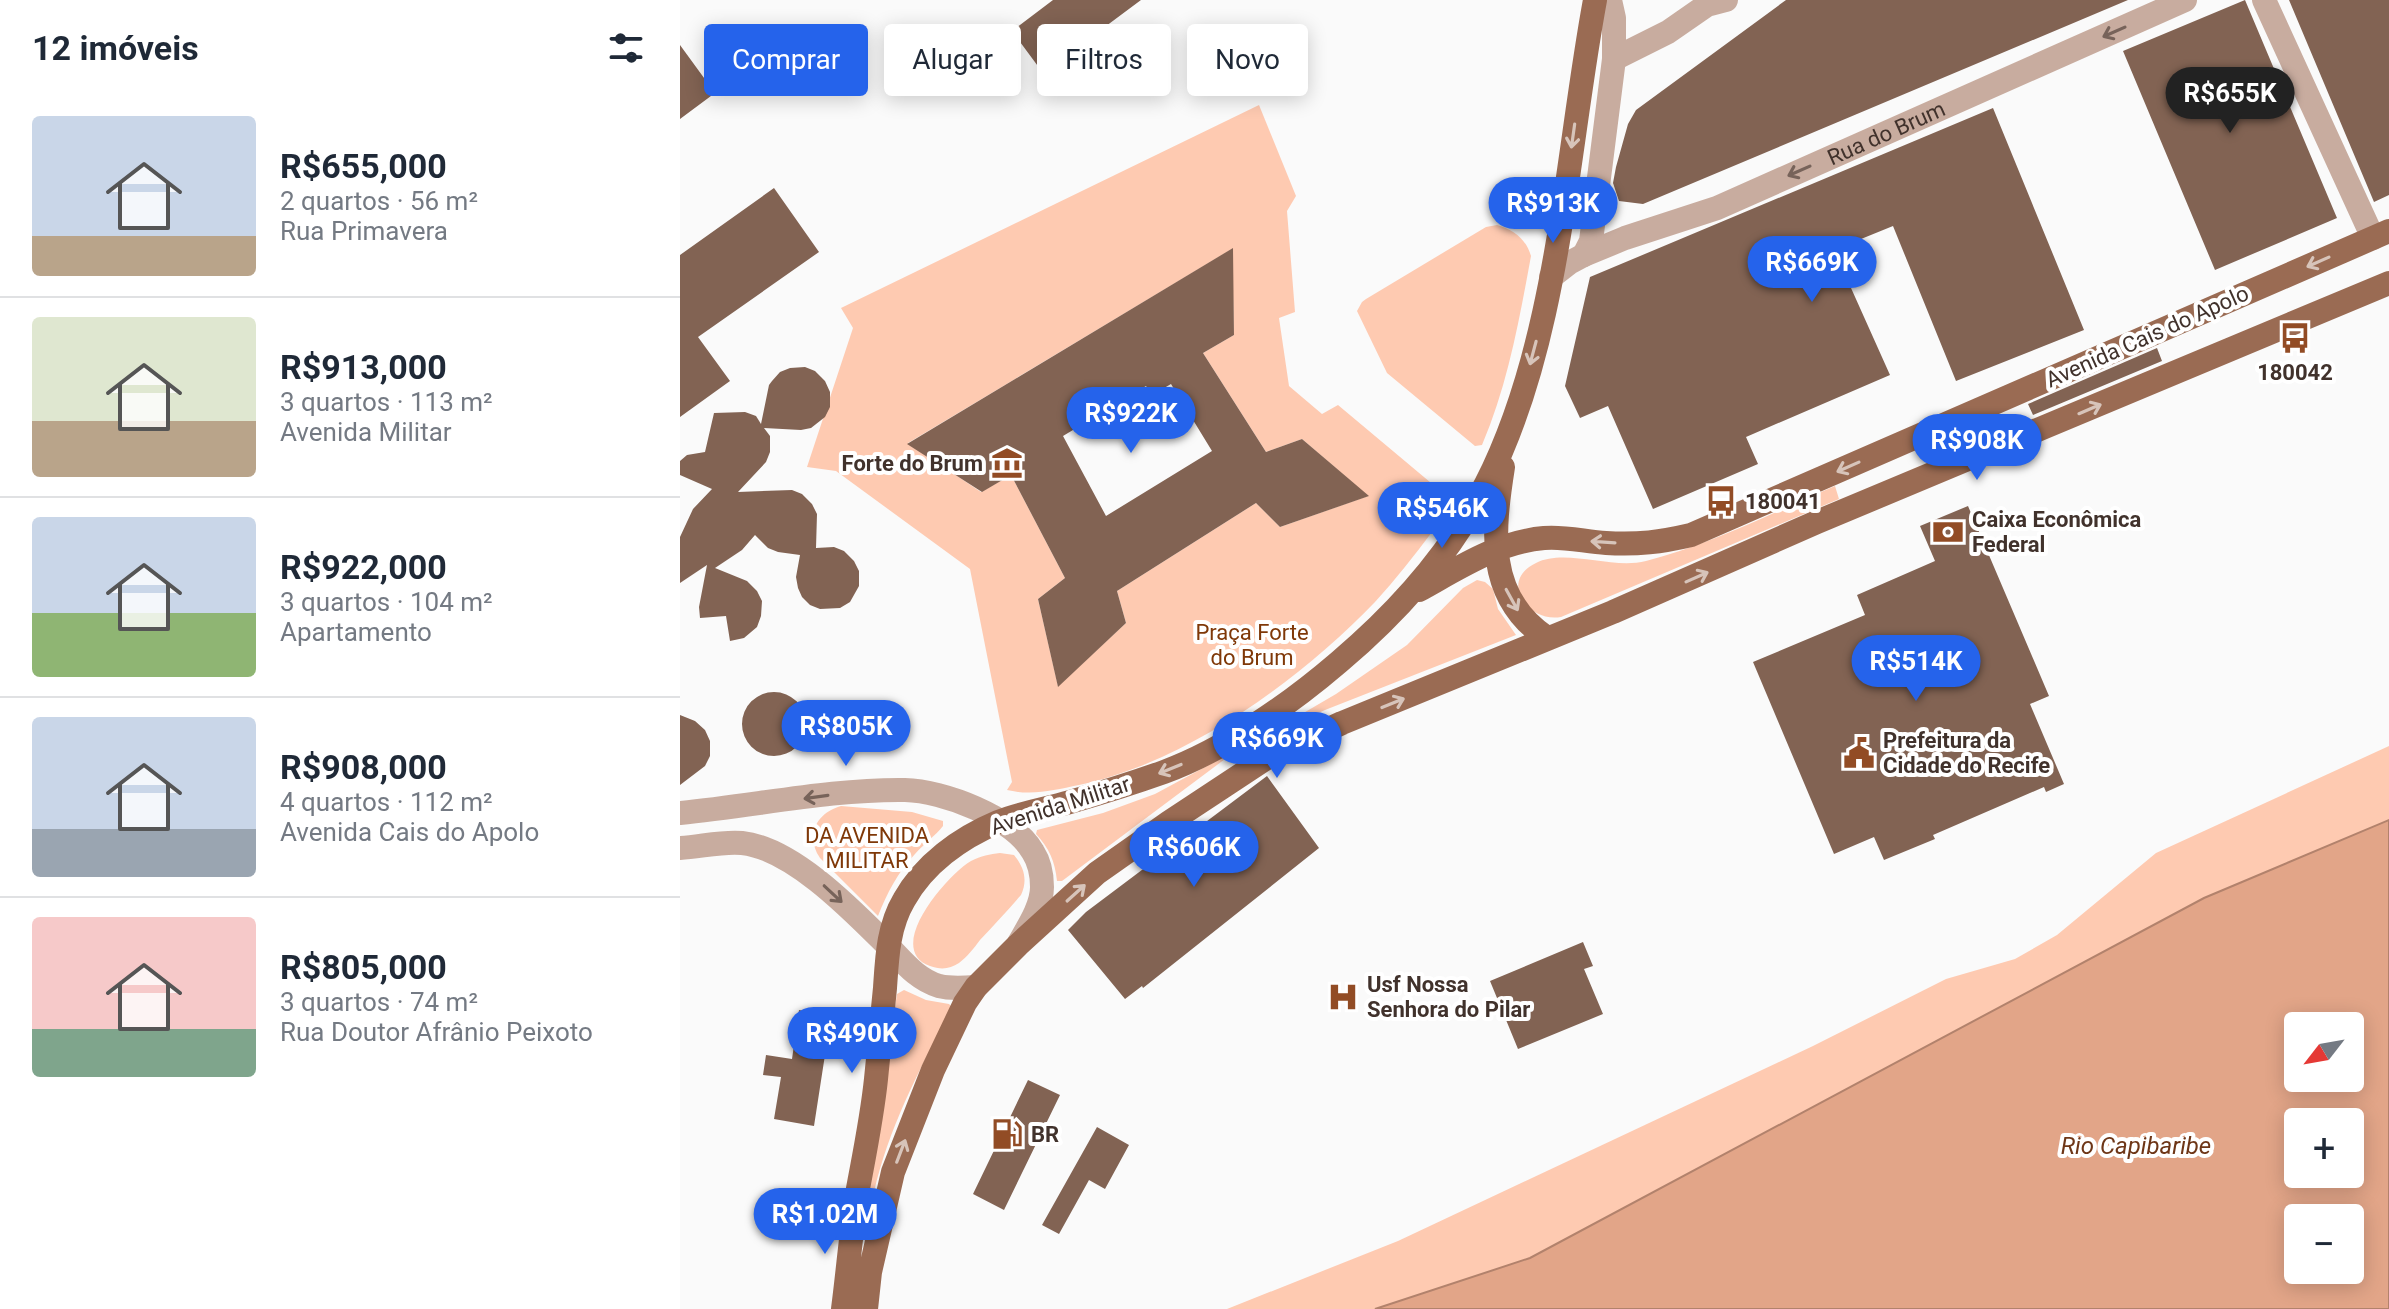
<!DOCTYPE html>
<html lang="pt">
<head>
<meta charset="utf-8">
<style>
	body { margin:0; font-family:Roboto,sans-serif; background:#f6f6f7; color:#1f2937; height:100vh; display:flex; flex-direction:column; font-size:30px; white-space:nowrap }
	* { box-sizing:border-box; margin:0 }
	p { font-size:26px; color:#747a83 }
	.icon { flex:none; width:44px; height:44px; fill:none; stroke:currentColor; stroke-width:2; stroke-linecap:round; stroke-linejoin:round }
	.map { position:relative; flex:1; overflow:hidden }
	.details { display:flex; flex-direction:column; background:#fff; width:680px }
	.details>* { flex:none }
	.hud { position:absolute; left:24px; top:24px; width:760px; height:72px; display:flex; gap:16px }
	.needle { width:52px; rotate:239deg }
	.controls { position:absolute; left:1604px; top:1012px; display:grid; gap:16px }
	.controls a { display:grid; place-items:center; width:80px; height:80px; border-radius:8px; background:#fff; box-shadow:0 4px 20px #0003; font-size:40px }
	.price { position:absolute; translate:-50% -68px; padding:0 18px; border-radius:28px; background:#2563eb; color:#fff; font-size:26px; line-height:52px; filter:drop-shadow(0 2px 4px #0008) }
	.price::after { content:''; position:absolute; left:50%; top:48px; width:24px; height:18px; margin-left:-12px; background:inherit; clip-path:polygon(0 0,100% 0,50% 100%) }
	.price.active { background:#222; color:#fff }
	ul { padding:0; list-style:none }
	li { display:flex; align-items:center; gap:24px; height:200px; padding:0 32px }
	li+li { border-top:2px solid #e0e1e3 }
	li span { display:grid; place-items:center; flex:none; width:224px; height:160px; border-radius:8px; color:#555 }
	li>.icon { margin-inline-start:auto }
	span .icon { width:96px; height:96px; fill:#fffc; stroke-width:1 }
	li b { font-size:34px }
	h2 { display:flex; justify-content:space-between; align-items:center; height:96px; padding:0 32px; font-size:34px }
	.pill { padding:0 28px; border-radius:8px; background:#fff; box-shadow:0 4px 20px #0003; font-size:28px; line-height:72px }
	.pill.active { background:#2563eb; color:#fff }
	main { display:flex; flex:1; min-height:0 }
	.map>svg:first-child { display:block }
	.green { fill:#fecab1; fill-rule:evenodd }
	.water { fill:#e2a588; stroke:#b2826c; stroke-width:2; fill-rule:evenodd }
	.building { fill:#826353; fill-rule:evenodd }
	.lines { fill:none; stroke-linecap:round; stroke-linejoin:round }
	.minor { stroke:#c8ac9f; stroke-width:24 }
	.major { stroke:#9a6b53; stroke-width:24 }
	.oneway { stroke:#77635a }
	.oneway2 { stroke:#d7c4ba }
	.labels { text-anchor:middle; stroke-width:8; stroke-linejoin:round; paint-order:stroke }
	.street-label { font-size:22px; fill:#41322c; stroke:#fff }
	.poi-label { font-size:22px; font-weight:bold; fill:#41322c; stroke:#fff; text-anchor:start }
	.park-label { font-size:22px; fill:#7f3808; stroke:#fff }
	.water-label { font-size:24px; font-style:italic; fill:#6e3617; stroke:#fff }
</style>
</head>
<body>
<main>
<section class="details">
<h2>12 imóveis<svg class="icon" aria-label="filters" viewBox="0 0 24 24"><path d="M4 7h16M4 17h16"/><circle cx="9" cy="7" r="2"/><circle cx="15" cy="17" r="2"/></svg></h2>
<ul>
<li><span style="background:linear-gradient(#c9d6e8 75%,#b9a48a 0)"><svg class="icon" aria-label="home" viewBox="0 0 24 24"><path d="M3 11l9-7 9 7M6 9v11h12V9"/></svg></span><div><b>R$655,000</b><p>2 quartos · 56 m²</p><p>Rua Primavera</p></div></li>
<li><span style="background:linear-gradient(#dfe7d0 65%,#b9a48a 0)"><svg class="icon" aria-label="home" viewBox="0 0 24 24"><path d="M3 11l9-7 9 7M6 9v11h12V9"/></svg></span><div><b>R$913,000</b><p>3 quartos · 113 m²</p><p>Avenida Militar</p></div></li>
<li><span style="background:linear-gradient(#c9d6e8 60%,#8fb573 0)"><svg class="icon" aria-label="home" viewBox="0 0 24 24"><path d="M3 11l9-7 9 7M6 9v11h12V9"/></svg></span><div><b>R$922,000</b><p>3 quartos · 104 m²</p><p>Apartamento</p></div></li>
<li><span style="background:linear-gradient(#c9d6e8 70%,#9aa5b1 0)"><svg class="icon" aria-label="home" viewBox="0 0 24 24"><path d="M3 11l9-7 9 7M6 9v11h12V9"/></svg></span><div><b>R$908,000</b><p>4 quartos · 112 m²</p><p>Avenida Cais do Apolo</p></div></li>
<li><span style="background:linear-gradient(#f6c9c9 70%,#7fa58c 0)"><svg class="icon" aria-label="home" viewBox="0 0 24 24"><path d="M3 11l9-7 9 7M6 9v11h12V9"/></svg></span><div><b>R$805,000</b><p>3 quartos · 74 m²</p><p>Rua Doutor Afrânio Peixoto</p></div></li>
</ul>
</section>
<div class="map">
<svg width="1709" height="1309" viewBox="0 0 1709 1309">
	<rect width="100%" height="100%" fill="#fafafa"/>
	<path class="green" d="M579 105 616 196 607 211 615 312 599 318 609 386 642 414 658 405 769 498 751 520 752 532C734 556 715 580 695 602 619 681 507 762 399 785 374 790 353 796 327 790L332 782 290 569 156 471 127 467 173 328 161 308ZM552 249 554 335 523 353 586 452 622 439 688 496 600 527 576 503 437 591 446 623 378 686 358 599 385 578 331 475 301 492 228 443Z
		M817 225C834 230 846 239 851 256 839 321 828 384 802 445L795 446 707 373 677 311 682 302 686 299 806 227Z
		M1155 486 1159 499 881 617C848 623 818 581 856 563 886 548 932 570 966 561 1030 545 1094 512 1155 486Z
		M797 580 805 582 813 589 818 609 836 635 645 710 583 737 553 753 382 881H377C375 861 369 848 356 834L357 830 423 813 475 794 603 725 656 694 727 645 783 588Z
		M1709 746V820L1524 898 850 1258 695 1309H547L718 1241 1133 1046 1266 979 1335 959 1377 935 1476 853Z
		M161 806 232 812 263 821V826C255 836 244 844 235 854 218 872 207 893 198 916L140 858C125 836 136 813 161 806Z
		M320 853 334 855C344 867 348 880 341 895 328 910 314 925 300 940 294 948 287 957 279 963 270 969 261 970 250 966 203 949 267 875 291 861 301 856 310 854 320 853Z
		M224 990 246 1000 269 1004 272 1007C241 1067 209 1126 194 1192L189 1194 188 1182 217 994Z"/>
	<path class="water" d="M1709 820V1309H695L850 1258 1524 898ZM1618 1026H1670V1078H1618ZM1618 1122H1670V1174H1618ZM1618 1218H1670V1270H1618Z"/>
	<path class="building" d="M373 0H461L363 73 332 31Z
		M1106 0H1448L963 204 939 201 933 183 936 167 948 124 956 110Z
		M1565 0 1657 218 1535 270 1443 51Z
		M1609 0H1709V195L1694 202Z
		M0 45 35 93 0 119Z
		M1313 108 1404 330 1276 381 1213 226 1154 250 1210 375 1066 437 1078 464 973 509 928 406 900 418 885 386 910 277Z
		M94 188 139 252 18 337 50 381 0 417V255Z
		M553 248 554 335 523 353 586 452 622 439 689 496 600 527 576 503 437 591 446 623 378 687 358 599 385 578 331 475 302 492 227 444ZM491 384 532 451 426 516 383 436 466 386 472 395Z
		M1477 348 1482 361 1353 415 1348 404Z
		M125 367 135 371 145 381 150 392V407L145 417 131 428 121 430 84 428 90 436V452L86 462 58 492 112 490 122 494 132 504 137 514 136 548 154 547 164 551 174 561 179 571V586L170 602 160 608 140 609 130 605 122 597 118 588 116 577 120 555 98 552 88 548 75 535 62 550 35 568 67 581 77 591 82 601 81 616 77 627 64 638 50 641 46 616 20 618 19 607 27 565 0 583V537L13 509 32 489 0 475V461L7 455 25 452 34 413 65 412 76 416 81 424 89 385 92 381 100 372 110 368Z
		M1288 506 1369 696 1350 704 1384 784 1366 792 1364 787 1253 835 1255 839 1204 860 1194 837 1154 854 1073 662 1185 615 1177 595 1255 561 1240 526Z
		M62 724a32 32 0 1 1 64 0a32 32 0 1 1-64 0Z
		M0 715 15 721 25 730 30 741V756L25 766 0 785Z
		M587 776 639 848 463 988 462 986 445 999 388 930 406 912Z
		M903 942 913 966 904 969 923 1014 838 1049 810 981Z
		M119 1010 151 1016 134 1126 94 1119 101 1077 83 1075 86 1055 112 1059Z
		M348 1080 380 1095 324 1210 293 1194Z
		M417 1127 449 1145 425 1189 409 1180 379 1234 362 1225Z"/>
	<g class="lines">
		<g class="minor">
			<path d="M1584 0 1693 238"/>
			<path d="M934 59 988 32 1027 5 1046 0"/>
			<path d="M904 255 911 241 934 59V18L930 0"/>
			<path id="s1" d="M871 277 889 263 904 255 945 238 1037 208 1505 0"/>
			<path d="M0 813C75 806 150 789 225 790 263 791 333 817 353 852 360 863 362 874 362 887 362 906 348 927 339 943"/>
			<path d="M0 848C20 847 42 841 62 843 112 848 172 910 206 944 223 961 236 979 259 986 271 989 283 988 296 987"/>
		</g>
		<path class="major" d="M823 467C813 531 805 597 867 638
			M739 590C779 568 818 542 864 538 885 536 906 542 926 543 958 545 981 542 1011 535L1709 231
			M163 1309C168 1271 171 1232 177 1194 184 1156 192 1118 196 1079 199 1049 202 1018 205 988 207 958 208 927 224 900 244 864 280 838 318 822 340 813 366 809 390 802 421 793 453 783 484 772 546 749 610 704 659 662 718 612 771 553 806 484 879 341 886 156 915 0
			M186 1309 190 1272 213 1172 253 1070 285 1003 296 987 338 945 417 873 488 823 588 757 662 723 933 612 1137 522 1709 283"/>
	</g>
	<defs><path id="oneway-shaft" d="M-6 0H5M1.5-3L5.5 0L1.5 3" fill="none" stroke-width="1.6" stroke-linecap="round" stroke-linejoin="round" transform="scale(2)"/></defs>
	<g class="oneway">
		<use href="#oneway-shaft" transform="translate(1434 32) rotate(156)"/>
		<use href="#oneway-shaft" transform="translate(1119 171) rotate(156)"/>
		<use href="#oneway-shaft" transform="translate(136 797) rotate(172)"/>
		<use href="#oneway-shaft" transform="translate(153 894) rotate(43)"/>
	</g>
	<g class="oneway2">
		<use href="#oneway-shaft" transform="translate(893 136) rotate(98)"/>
		<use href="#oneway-shaft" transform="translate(1638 262) rotate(156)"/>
		<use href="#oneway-shaft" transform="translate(853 353) rotate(105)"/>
		<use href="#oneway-shaft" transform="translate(1410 409) rotate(-23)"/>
		<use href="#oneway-shaft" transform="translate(1168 467) rotate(156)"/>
		<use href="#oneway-shaft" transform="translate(923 542) rotate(-176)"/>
		<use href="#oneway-shaft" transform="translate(1017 577) rotate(-24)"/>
		<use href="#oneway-shaft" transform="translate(832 600) rotate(61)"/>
		<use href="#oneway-shaft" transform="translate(713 703) rotate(-22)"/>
		<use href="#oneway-shaft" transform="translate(490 769) rotate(158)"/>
		<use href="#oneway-shaft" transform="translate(396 893) rotate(-42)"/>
		<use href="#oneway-shaft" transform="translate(221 1151) rotate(-69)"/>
	</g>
	<defs>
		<symbol id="bus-bare" viewBox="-9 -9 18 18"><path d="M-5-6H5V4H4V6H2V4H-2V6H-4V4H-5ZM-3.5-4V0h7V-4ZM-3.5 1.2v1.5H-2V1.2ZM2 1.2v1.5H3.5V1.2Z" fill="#924c25" stroke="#fff" stroke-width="2.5" paint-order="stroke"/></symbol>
		<symbol id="museum-bare" viewBox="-9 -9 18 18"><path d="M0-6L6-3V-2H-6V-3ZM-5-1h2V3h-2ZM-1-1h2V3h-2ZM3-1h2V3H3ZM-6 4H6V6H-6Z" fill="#924c25" stroke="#fff" stroke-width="2.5" paint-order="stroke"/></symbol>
		<symbol id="bank-bare" viewBox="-9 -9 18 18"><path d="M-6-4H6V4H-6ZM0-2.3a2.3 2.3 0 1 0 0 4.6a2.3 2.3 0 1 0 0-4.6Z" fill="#924c25" stroke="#fff" stroke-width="2.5" paint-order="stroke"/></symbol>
		<symbol id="civic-bare" viewBox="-9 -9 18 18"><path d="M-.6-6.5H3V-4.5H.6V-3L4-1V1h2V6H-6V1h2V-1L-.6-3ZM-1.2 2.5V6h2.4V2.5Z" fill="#924c25" stroke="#fff" stroke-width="2.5" paint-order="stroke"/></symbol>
		<symbol id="hospital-bare" viewBox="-9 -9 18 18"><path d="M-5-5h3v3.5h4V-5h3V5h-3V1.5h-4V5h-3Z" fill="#924c25" stroke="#fff" stroke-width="2.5" paint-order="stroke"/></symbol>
		<symbol id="fuel-bare" viewBox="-9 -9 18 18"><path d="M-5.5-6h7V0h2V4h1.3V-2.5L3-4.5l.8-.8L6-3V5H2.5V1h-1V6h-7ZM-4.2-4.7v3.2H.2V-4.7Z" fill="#924c25" stroke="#fff" stroke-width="2.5" paint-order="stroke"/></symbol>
	</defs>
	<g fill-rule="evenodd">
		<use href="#bus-bare" x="1593" y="316" width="44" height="44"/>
		<use href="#museum-bare" x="305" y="441" width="44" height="44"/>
		<use href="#bus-bare" x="1019" y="479" width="44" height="44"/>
		<use href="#bank-bare" x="1246" y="510" width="44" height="44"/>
		<use href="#civic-bare" x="1157" y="731" width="44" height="44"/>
		<use href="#hospital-bare" x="641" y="975" width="44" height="44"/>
		<use href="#fuel-bare" x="305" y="1112" width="44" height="44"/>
	</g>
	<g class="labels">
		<g class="street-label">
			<text dy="8" stroke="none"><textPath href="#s1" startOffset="366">Rua do Brum</textPath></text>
			<text transform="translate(1467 336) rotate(-24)" y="8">Avenida Cais do Apolo</text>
			<text transform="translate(380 805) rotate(-18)" y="8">Avenida Militar</text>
		</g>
		<g class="poi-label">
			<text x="1615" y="380" text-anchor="middle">180042</text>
			<text x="303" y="471" text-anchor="end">Forte do Brum</text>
			<text x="1065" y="509">180041</text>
			<text x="1292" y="527">Caixa Econômica<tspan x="1292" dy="25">Federal</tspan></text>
			<text x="1203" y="748">Prefeitura da<tspan x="1203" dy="25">Cidade do Recife</tspan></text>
			<text x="687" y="992">Usf Nossa<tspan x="687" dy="25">Senhora do Pilar</tspan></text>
			<text x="351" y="1142">BR</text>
		</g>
		<g class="park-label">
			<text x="572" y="640">Praça Forte<tspan x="572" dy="25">do Brum</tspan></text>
			<text x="187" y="843">DA AVENIDA<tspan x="187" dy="25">MILITAR</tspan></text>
		</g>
		<g class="water-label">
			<text x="1456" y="1154">Rio Capibaribe</text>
		</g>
	</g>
</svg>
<div class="controls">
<a><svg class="needle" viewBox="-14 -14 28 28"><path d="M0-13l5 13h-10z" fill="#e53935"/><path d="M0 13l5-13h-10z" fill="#747a83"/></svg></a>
<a>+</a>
<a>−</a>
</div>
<b class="price active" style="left:1550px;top:135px">R$655K</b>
<b class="price" style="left:873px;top:245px">R$913K</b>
<b class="price" style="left:1132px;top:304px">R$669K</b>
<b class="price" style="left:451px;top:455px">R$922K</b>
<b class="price" style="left:1297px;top:482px">R$908K</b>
<b class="price" style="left:762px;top:550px">R$546K</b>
<b class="price" style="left:1236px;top:703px">R$514K</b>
<b class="price" style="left:166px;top:768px">R$805K</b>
<b class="price" style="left:597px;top:780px">R$669K</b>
<b class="price" style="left:514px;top:889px">R$606K</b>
<b class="price" style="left:172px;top:1075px">R$490K</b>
<b class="price" style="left:145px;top:1256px">R$1.02M</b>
<div class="hud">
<a class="pill active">Comprar</a>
<a class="pill">Alugar</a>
<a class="pill">Filtros</a>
<a class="pill">Novo</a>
</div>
</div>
</main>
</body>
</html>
